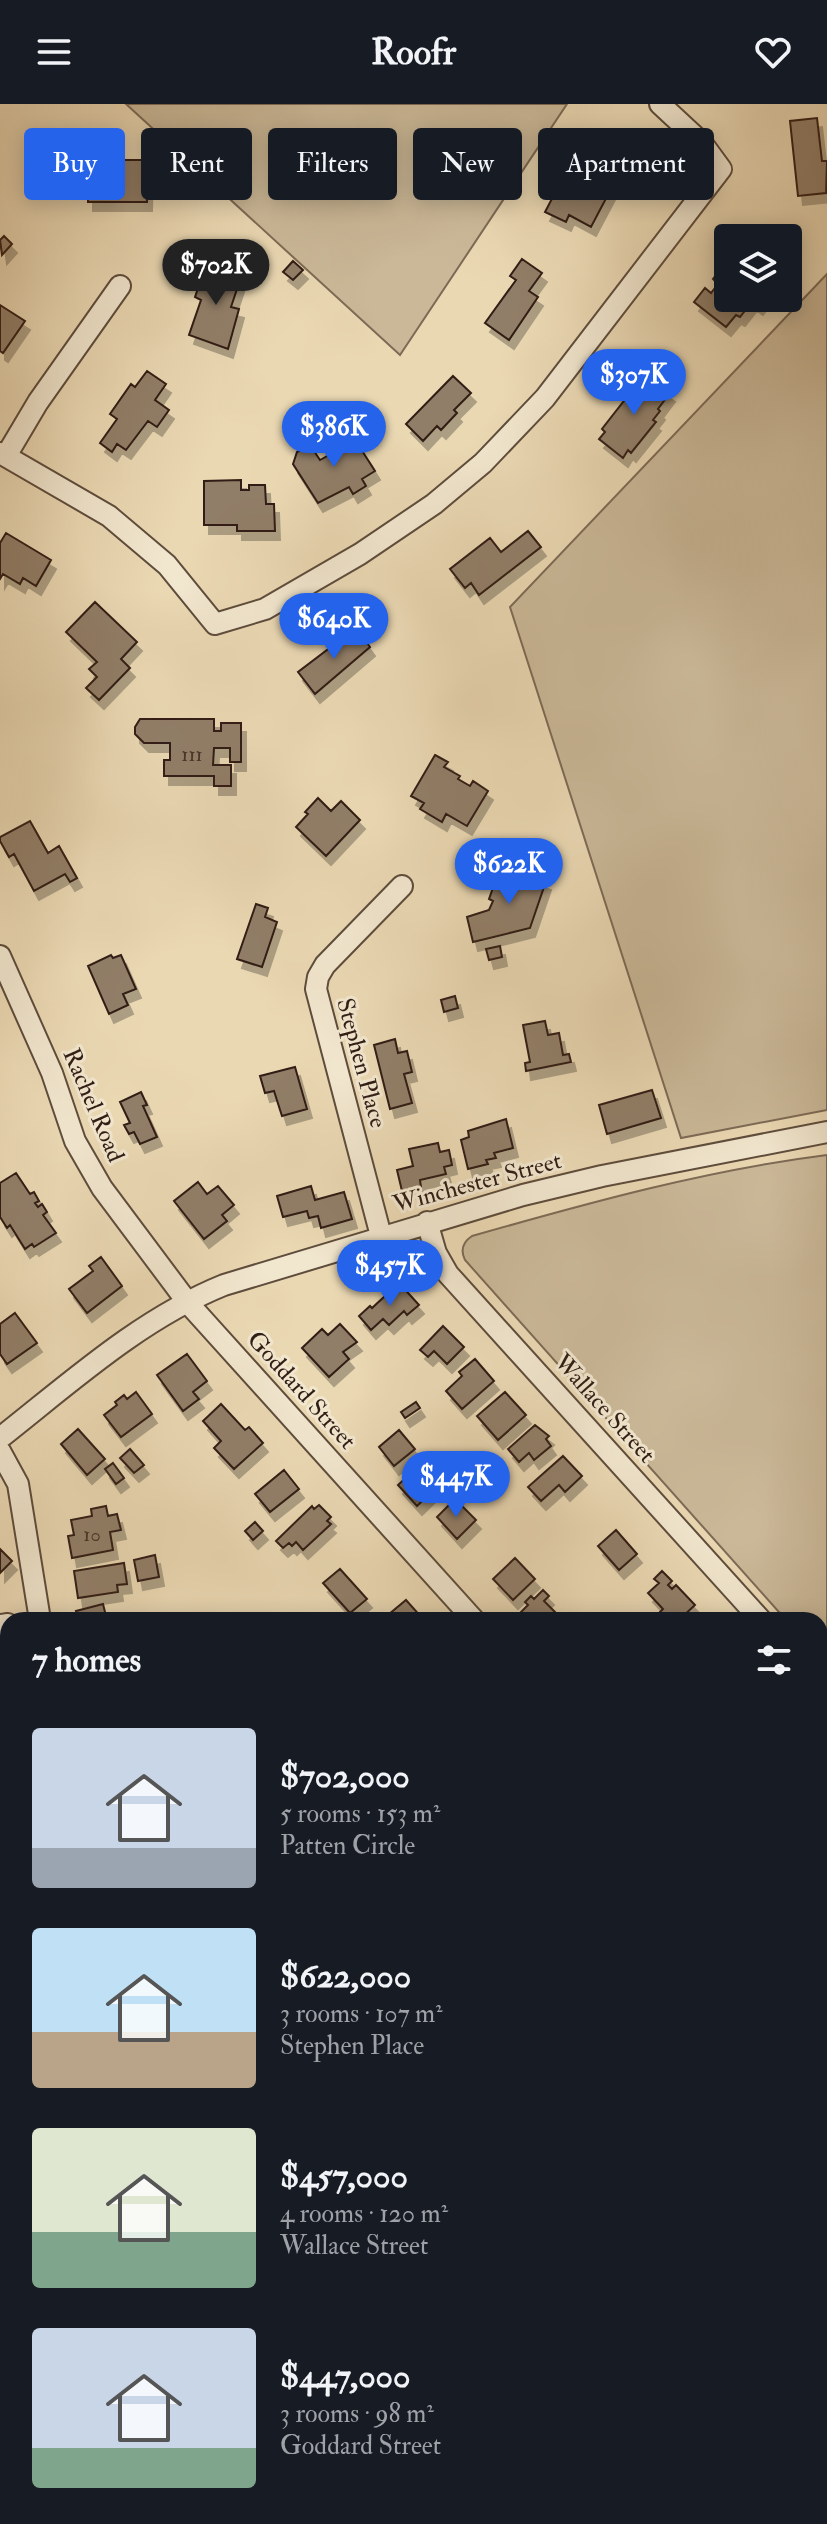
<!DOCTYPE html>
<html lang="en">
<head>
<meta charset="utf-8">
<style>
	body { margin:0; font-family:"IM FELL Double Pica",serif; background:#242831; color:#f1f3f6; height:100vh; display:flex; flex-direction:column; font-size:30px; white-space:nowrap }
	* { box-sizing:border-box; margin:0 }
	p { font-size:26px; color:#9ea1a6 }
	.icon { flex:none; width:44px; height:44px; fill:none; stroke:currentColor; stroke-width:2; stroke-linecap:round; stroke-linejoin:round }
	.map { position:relative; flex:1; overflow:hidden }
	.drawer { position:absolute; left:0px; top:1508px; width:828px; height:912px; display:flex; flex-direction:column; background:#171b24; border-radius:24px 24px 0 0; box-shadow:0 4px 20px #0003 }
	.drawer>* { flex:none }
	.top-card { position:absolute; left:24px; top:24px; width:780px; height:72px; display:flex; gap:16px }
	.controls { position:absolute; left:714px; top:120px; display:grid; gap:16px }
	.controls a { display:grid; place-items:center; width:88px; height:88px; border-radius:8px; background:#171b24; box-shadow:0 4px 20px #0003; font-size:40px }
	.price { position:absolute; translate:-50% -68px; padding:0 18px; border-radius:28px; background:#2563eb; color:#fff; font-size:26px; line-height:52px; filter:drop-shadow(0 2px 4px #0008) }
	.price::after { content:''; position:absolute; left:50%; top:48px; width:24px; height:18px; margin-left:-12px; background:inherit; clip-path:polygon(0 0,100% 0,50% 100%) }
	.price.on { background:#222; color:#fff }
	ul { padding:0; list-style:none }
	li { display:flex; align-items:center; gap:24px; height:200px; padding:0 32px }
	li span { display:grid; place-items:center; flex:none; width:224px; height:160px; border-radius:8px; color:#555 }
	li>.icon { margin-inline-start:auto }
	span .icon { width:96px; height:96px; fill:#fffc; stroke-width:1 }
	li b { font-size:34px }
	h2 { display:flex; justify-content:space-between; align-items:center; height:96px; padding:0 32px; font-size:34px }
	.chip { padding:0 28px; border-radius:8px; background:#171b24; box-shadow:0 4px 20px #0003; font-size:28px; line-height:72px }
	.chip.on { background:#2563eb; color:#fff }
	header { display:flex; justify-content:space-between; align-items:center; height:104px; padding:0 32px; background:#171b24; font-size:36px; font-weight:700 }
	.map>svg:first-child { display:block }
	.green { fill:#cab898; stroke:#7d6a56; stroke-width:2 }
	.building { fill:#917e67; stroke:#301d14; stroke-width:2; filter:url(#shadow) }
	.lines { fill:none; stroke-linecap:round; stroke-linejoin:round }
	.minor-casing { stroke:#5e4c3c; stroke-width:24 }
	.minor { stroke:#f1e6ce; stroke-width:20 }
	.labels { text-anchor:middle; stroke-width:6; stroke-linejoin:round; paint-order:stroke }
	.number-label { font-size:20px; fill:#483529 }
	.street-label { font-size:24px; fill:#301d14; stroke:#f1e6ce }
</style>
</head>
<body>
<header><svg class="icon" aria-label="menu" viewBox="0 0 24 24"><path d="M4 6h16M4 12h16M4 18h16"/></svg>Roofr<svg class="icon" aria-label="heart" viewBox="0 0 24 24"><path d="M12 20l-8-8c-3-5 5-10 8-4 3-6 11-1 8 4z"/></svg></header>
<div class="map">
<svg width="827" height="2420" viewBox="0 0 827 2420">
	<defs>
		<filter id="shadow"><feDropShadow dx="5" dy="9" stdDeviation="0" flood-color="#0004"/></filter>
	</defs>
	<rect width="100%" height="100%" fill="#ead8b3"/>
	<filter id="stains"><feTurbulence type="fractalNoise" baseFrequency=".0025" numOctaves="4"/><feColorMatrix values="0 0 0 0 .2 0 0 0 0 .09 0 0 0 0 .02 0 0 0 .5 -.17"/></filter>
	<radialGradient id="worn" r=".72"><stop offset=".6" stop-color="#630" stop-opacity="0"/><stop offset="1" stop-color="#630" stop-opacity=".3"/></radialGradient>
	<path class="green" d="M126 0H567L400 251Z
		M827 170V1006L681 1034 510 503Z
		M827 1051V1562L820 1554V1516H786L465 1156C460 1146 463 1138 472 1132 588 1099 707 1066 827 1051Z"/>
	<path class="building" d="M817 14 822 57H827L826 89 798 92 790 17Z
		M600 44 621 55 607 80 612 83 591 123 569 111 566 118 545 108 556 87 554 79 558 73 566 71 572 60 587 67Z
		M89 56H148L147 98H88V73H84V62H89Z
		M4 132 12 140 2 151 0 136Z
		M522 155 542 169 529 187 538 193 509 236 485 219 516 176 510 172Z
		M293 157 303 166 293 176 283 168Z
		M725 160 728 162V194H764L758 202 752 198 740 213 736 211 726 223 694 198 705 184 711 189 718 180 713 175Z
		M206 161 241 173 231 203 239 205 228 245 189 231 201 196 195 193Z
		M0 201 25 217 3 249 0 247Z
		M147 267 166 280 155 296 169 306 157 323 148 317 126 346 117 340 112 348 100 339 117 315 110 310 131 280 135 283Z
		M645 270 670 289 658 305 660 307 653 316 656 318 631 349 628 346 623 354 599 335 605 328 602 325Z
		M453 272 471 289 454 306 457 309 441 326 437 322 423 337 406 320Z
		M350 328 375 367 362 375 366 382 353 390 349 383 318 399 293 360 297 348 305 344 314 347 320 356 336 347 332 341Z
		M241 376V386H249V381H265L266 400H274L275 427H237V421H204V377Z
		M528 427 541 443 479 491 471 479 465 484 450 465 490 434 501 448Z
		M6 429 51 456 36 482 23 474 20 480 3 470 0 475V439Z
		M95 498 137 538 121 555 130 564 99 596 86 584 97 573 89 565 97 558 66 528Z
		M356 524 370 543 315 590 298 568Z
		M140 615H214V627H221V619H241V658H230V644H214L213 661H231V682H214V672H164V656H170V639H144L135 630V623Z
		M435 651 448 658 444 663 460 672 458 675 470 682 473 677 488 687 467 722 446 710 442 718 420 705 424 699 411 692Z
		M318 694 331 707 341 697 360 716 326 752 296 723 308 710 305 708Z
		M30 717 48 749 59 742 77 774 70 778 65 770 34 787 14 750 9 753 0 737V733Z
		M506 763 546 777 530 824 473 838 467 813 489 806 493 797 489 795 494 781 498 782Z
		M256 800 268 804 265 813 277 818 262 863 237 855Z
		M500 842 502 853 489 856 486 845Z
		M111 851 113 854 121 851 136 885 123 890 128 901 109 910 88 862Z
		M455 892 458 904 444 908 441 896Z
		M545 917 548 931 559 929 563 951 569 950 571 958 526 967 525 959 530 958 523 921Z
		M395 935 398 949 407 947 412 968 404 970 412 999 390 1005 374 941Z
		M295 963 307 1005 282 1012 274 987 265 989 260 972Z
		M652 986 661 1014 607 1030 599 1001Z
		M141 988 147 1001 143 1002 157 1033 140 1040 134 1028 129 1030 124 1021 130 1019 120 998Z
		M506 1015 513 1044 494 1049 496 1054 486 1056 488 1060 468 1065 461 1036 469 1033 468 1027Z
		M438 1039 440 1048 449 1046 452 1061 444 1063 446 1070 420 1076 421 1083 402 1087 397 1066 413 1062 409 1045Z
		M16 1069 30 1090 34 1088 39 1097 35 1099 38 1103 42 1100 47 1108 43 1111 56 1129 34 1143 32 1140 25 1145 10 1121 7 1124 0 1113V1079Z
		M198 1078 207 1090 218 1082 234 1101 222 1111 227 1117 204 1135 174 1097Z
		M311 1082 315 1096 344 1088 352 1115 321 1124 318 1112 309 1114 307 1107 283 1113 277 1092Z
		M101 1153 122 1182 87 1209 69 1185 93 1167 89 1162Z
		M399 1179 419 1201 407 1211 404 1207 389 1221 383 1215 371 1226 359 1212 370 1202 372 1204Z
		M15 1209 37 1239 7 1260 0 1250V1220Z
		M340 1220 357 1238 343 1248 349 1255 329 1273 302 1244 322 1225 328 1231Z
		M443 1222 464 1243 447 1260 434 1247 428 1253 420 1246Z
		M187 1250 207 1277 193 1288 199 1295 183 1307 157 1271Z
		M475 1255 494 1277 462 1305 446 1287 462 1272 459 1268Z
		M136 1288 152 1310 121 1333 104 1311 117 1301 115 1298 124 1291 127 1295Z
		M505 1288 526 1311 498 1336 477 1312Z
		M416 1298 420 1304 405 1314 401 1308Z
		M221 1300 245 1326 249 1323 263 1339 234 1365 214 1344 221 1337 203 1317Z
		M535 1321 549 1332 546 1335 551 1342 534 1356 529 1349 519 1358 508 1345Z
		M78 1325 105 1355 87 1371 61 1340Z
		M399 1326 415 1345 394 1362 379 1343Z
		M130 1345 144 1361 134 1369 120 1354Z
		M563 1352 582 1372 565 1388 559 1381 541 1397 528 1383Z
		M424 1357 443 1377 417 1402 398 1381Z
		M113 1359 124 1374 116 1380 105 1365Z
		M284 1366 299 1385 270 1408 255 1390Z
		M455 1395 476 1416 457 1435 437 1413Z
		M319 1401 331 1413 327 1417 331 1420 303 1446 296 1438 292 1442 289 1439 283 1444 276 1437 312 1402 314 1405Z
		M106 1402 108 1412 117 1410 121 1426 110 1428 113 1446 72 1454 68 1432 74 1431 71 1416 92 1412 91 1405Z
		M255 1418 263 1427 253 1436 245 1427Z
		M616 1426 637 1450 619 1466 598 1442Z
		M0 1445 12 1457 0 1469Z
		M155 1451 159 1473 138 1477 134 1456Z
		M515 1454 535 1475 513 1496 493 1475Z
		M124 1459 127 1480 117 1481 118 1488 78 1494 74 1467Z
		M340 1465 367 1495 350 1509 323 1479Z
		M662 1467 672 1477 668 1481 672 1485 676 1481 695 1501 679 1516H673L667 1510 661 1516 656 1512 663 1505 648 1489 659 1479 654 1475Z
		M543 1486 549 1492 544 1497 560 1513 557 1516H529L521 1508 528 1501 525 1498 531 1492 534 1495Z
		M406 1496 423 1515 382 1516Z
		M103 1500 107 1516H79L76 1507Z
		M0 1539 8 1582 0 1584Z
		M827 1650V1686L826 1687 820 1679V1655Z
		M0 1720 8 1721 1 1764H0Z
		M4 2058H8V2084L0 2083Z
		M827 2103V2136L820 2128V2109Z
		M4 2186 8 2187V2217L0 2216V2191L3 2192Z
		M827 2220V2244L820 2251V2227Z
		M0 2230 8 2232V2262L0 2260Z
		M0 2286 8 2287V2307L0 2306Z
		M820 2411 827 2420H800L810 2412Z
		M71 2412H95L94 2418 70 2415Z
		M137 2412H181L184 2418 142 2420Z
		M523 2412H537V2420H497V2415L523 2414Z"/>
	<g class="lines">
		<defs>
			<path id="minor" d="M0 349 109 412 167 461 215 520 265 505 360 450 434 400 483 359 545 294 721 65 702 39 660 0
				M6 352 38 298 120 182
				M0 852 52 969 75 1037 102 1084 188 1199 474 1516
				M427 1118 436 1149 448 1170 761 1516
				M381 1132 316 885 318 873 325 861 402 782
				M0 1334C70 1279 140 1215 224 1181L523 1091 602 1072 827 1028
				M0 1347 18 1380 40 1516
				M0 1521 8 1520
				M820 1581 827 1589
				M0 1667 8 1663
				M820 1898 827 1906
				M820 2044 827 2037
				M820 2337 827 2330
				M229 2412 234 2420
				M27 2420 29 2412
				M456 2420 457 2412
				M728 2420 737 2412"/>
		</defs>
		<use href="#minor" class="minor-casing"/>
		<use href="#minor" class="minor"/>
	</g>
	<g class="labels">
		<g class="number-label">
			<text x="192" y="657">111</text>
			<text x="92" y="1437">10</text>
		</g>
		<g class="street-label">
			<text transform="translate(362 959) rotate(75)" y="8">Stephen Place</text>
			<text transform="translate(94 1001) rotate(67)" y="8">Rachel Road</text>
			<text transform="translate(477 1078) rotate(-15)" y="8">Winchester Street</text>
			<text transform="translate(302 1286) rotate(48)" y="8">Goddard Street</text>
			<text transform="translate(605 1304) rotate(48)" y="8">Wallace Street</text>
		</g>
	</g>
	<rect width="100%" height="100%" filter="url(#stains)"/>
	<rect width="100%" height="100%" fill="url(#worn)"/>
</svg>
<div class="controls">
<a><svg class="icon" aria-label="layers" viewBox="0 0 24 24"><path d="M12 4l9 5-9 5-9-5zM3 14l9 5 9-5"/></svg></a>
</div>
<b class="price on" style="left:216px;top:203px">$702K</b>
<b class="price" style="left:634px;top:313px">$307K</b>
<b class="price" style="left:334px;top:365px">$386K</b>
<b class="price" style="left:334px;top:557px">$640K</b>
<b class="price" style="left:509px;top:802px">$622K</b>
<b class="price" style="left:390px;top:1204px">$457K</b>
<b class="price" style="left:456px;top:1415px">$447K</b>
<div class="top-card">
<a class="chip on">Buy</a>
<a class="chip">Rent</a>
<a class="chip">Filters</a>
<a class="chip">New</a>
<a class="chip">Apartment</a>
</div>
<section class="drawer">
<h2>7 homes<svg class="icon" aria-label="filters" viewBox="0 0 24 24"><path d="M4 7h16M4 17h16"/><circle cx="9" cy="7" r="2"/><circle cx="15" cy="17" r="2"/></svg></h2>
<ul>
<li><span style="background:linear-gradient(#c9d6e8 75%,#9aa5b1 0)"><svg class="icon" aria-label="home" viewBox="0 0 24 24"><path d="M3 11l9-7 9 7M6 9v11h12V9"/></svg></span><div><b>$702,000</b><p>5 rooms · 153 m²</p><p>Patten Circle</p></div></li>
<li><span style="background:linear-gradient(#bfe0f5 65%,#b9a48a 0)"><svg class="icon" aria-label="home" viewBox="0 0 24 24"><path d="M3 11l9-7 9 7M6 9v11h12V9"/></svg></span><div><b>$622,000</b><p>3 rooms · 107 m²</p><p>Stephen Place</p></div></li>
<li><span style="background:linear-gradient(#dfe7d0 65%,#7fa58c 0)"><svg class="icon" aria-label="home" viewBox="0 0 24 24"><path d="M3 11l9-7 9 7M6 9v11h12V9"/></svg></span><div><b>$457,000</b><p>4 rooms · 120 m²</p><p>Wallace Street</p></div></li>
<li><span style="background:linear-gradient(#c9d6e8 75%,#7fa58c 0)"><svg class="icon" aria-label="home" viewBox="0 0 24 24"><path d="M3 11l9-7 9 7M6 9v11h12V9"/></svg></span><div><b>$447,000</b><p>3 rooms · 98 m²</p><p>Goddard Street</p></div></li>
</ul>
</section>
</div>
</body>
</html>
